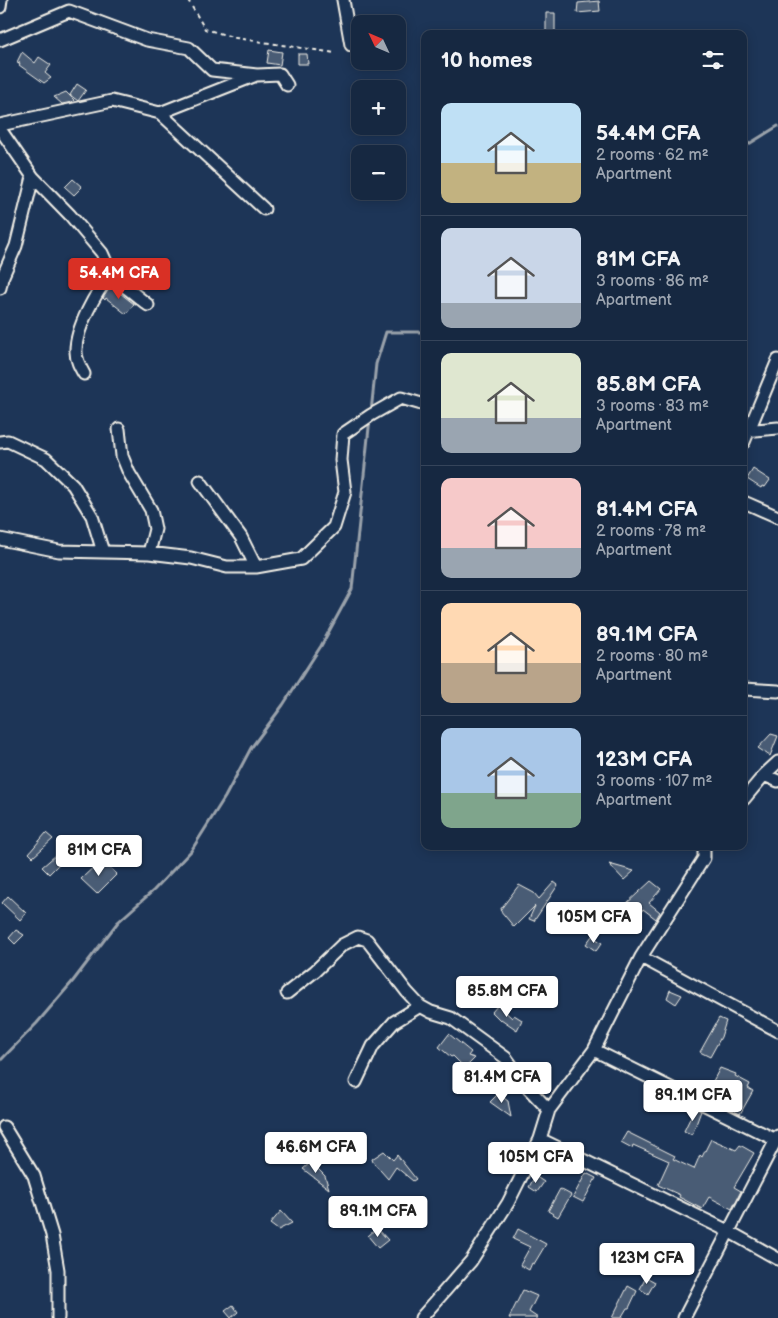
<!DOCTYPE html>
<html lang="en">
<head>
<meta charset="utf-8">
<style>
	body { margin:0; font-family:"Balsamiq Sans",sans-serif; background:#23344c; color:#f1f3f6; height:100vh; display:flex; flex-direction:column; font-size:19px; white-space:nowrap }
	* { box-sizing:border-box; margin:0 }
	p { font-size:16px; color:#9ea6b1 }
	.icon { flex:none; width:28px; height:28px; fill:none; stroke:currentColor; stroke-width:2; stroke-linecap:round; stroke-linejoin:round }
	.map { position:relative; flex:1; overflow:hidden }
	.side { position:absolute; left:421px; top:30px; width:326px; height:820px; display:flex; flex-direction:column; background:#162841; border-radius:10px; box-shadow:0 2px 12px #0003,0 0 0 1px #35445a }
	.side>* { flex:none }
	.needle { width:32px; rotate:314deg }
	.controls { position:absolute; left:351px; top:15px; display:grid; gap:10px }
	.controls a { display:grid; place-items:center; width:55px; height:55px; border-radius:10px; background:#162841; box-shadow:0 2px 12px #0003,0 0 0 1px #35445a; font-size:25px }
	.price { position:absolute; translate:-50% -42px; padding:0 11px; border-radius:5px; background:#fff; color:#222; font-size:16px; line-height:32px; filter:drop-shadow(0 1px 2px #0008) }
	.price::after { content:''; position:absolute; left:50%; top:30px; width:15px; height:11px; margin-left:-8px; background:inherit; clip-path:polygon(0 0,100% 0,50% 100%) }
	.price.current { background:#d93025; color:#fff }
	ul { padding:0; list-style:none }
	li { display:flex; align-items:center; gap:15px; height:125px; padding:0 20px }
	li+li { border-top:1px solid #35445a }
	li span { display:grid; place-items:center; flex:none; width:140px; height:100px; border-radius:10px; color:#555 }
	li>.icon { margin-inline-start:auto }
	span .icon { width:60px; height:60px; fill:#fffc; stroke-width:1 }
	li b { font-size:21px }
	h2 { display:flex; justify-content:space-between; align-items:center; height:60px; padding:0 20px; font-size:21px }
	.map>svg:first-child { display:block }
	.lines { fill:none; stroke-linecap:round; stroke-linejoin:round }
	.stream { stroke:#9aa2ab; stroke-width:3 }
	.building { fill:#485b74; stroke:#f4f1e8 }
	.minor-casing { stroke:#f4f1e8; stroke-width:15 }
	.path { stroke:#f4f1e8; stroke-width:2; stroke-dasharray:4 4; stroke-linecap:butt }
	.minor { stroke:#1d3557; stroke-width:11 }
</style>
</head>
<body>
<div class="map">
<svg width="778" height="1318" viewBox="0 0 778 1318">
	<rect width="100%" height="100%" fill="#1d3557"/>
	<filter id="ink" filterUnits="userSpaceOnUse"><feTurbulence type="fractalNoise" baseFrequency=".02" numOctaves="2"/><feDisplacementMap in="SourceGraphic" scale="10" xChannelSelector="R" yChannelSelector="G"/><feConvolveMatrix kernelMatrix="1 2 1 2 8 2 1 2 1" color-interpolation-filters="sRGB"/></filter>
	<g filter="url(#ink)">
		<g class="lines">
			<path class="stream" d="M744 147 778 126
				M371 412 376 364 386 332H425
				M0 1061 37 1023 73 981 118 922 154 890 191 851 225 797 251 748 283 705 321 646 352 589 370 418"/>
		</g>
		<path class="building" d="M599 1 600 11 577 13 578 3Z
			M546 13H555V34H546Z
			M269 50 282 52 280 65 267 63Z
			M22 52 35 63 39 57 51 65 45 73 51 78 44 83 19 65 20 63 17 62Z
			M298 54H307L308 64H298Z
			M77 84 86 90 78 101 70 95Z
			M66 92 74 100 72 102 62 104 54 97Z
			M73 179 82 187 74 195 65 187Z
			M111 286 134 304 126 314 106 298 105 300 103 298Z
			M753 469 770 480 765 487 762 486 761 488 747 479Z
			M771 734 778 736 770 756 758 748Z
			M46 833 53 839 33 857 29 853Z
			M56 855 63 860 49 874 42 867Z
			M101 860 117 874 97 894 81 879Z
			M609 864 634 871 624 880Z
			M651 881 661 889 649 903 660 912 656 919 643 909 635 923 619 914 626 904Z
			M554 882 558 885 534 921 529 919 535 906 514 927 500 910 519 885 534 893 539 899Z
			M8 896 26 913 20 920 2 903Z
			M16 930 24 935 15 944 9 938Z
			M592 936 602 943 596 951 586 944Z
			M670 990 682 995 676 1004 667 998Z
			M498 1005 512 1018 514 1015 522 1020 517 1030 501 1019 500 1020 492 1012Z
			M719 1018 726 1021 721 1037 710 1057 700 1052Z
			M449 1034 471 1052 468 1056 475 1058 465 1068 453 1056 451 1057 439 1047Z
			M720 1068 736 1074 735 1076 750 1084 748 1088 753 1091 740 1114 705 1096Z
			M498 1094 508 1101 511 1117 490 1102Z
			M695 1108 701 1111 692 1135 684 1131Z
			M627 1132 675 1156 673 1159 694 1169 700 1155 702 1157 711 1139 736 1150 740 1145 754 1153 734 1187 741 1191 732 1209 709 1197 702 1209 679 1197 680 1195 658 1185 669 1161 633 1145 632 1148 621 1142Z
			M384 1151 393 1160 397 1155 416 1179 413 1181 396 1167 388 1179 373 1162 372 1159Z
			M311 1162 325 1176 329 1189 303 1169Z
			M586 1173 596 1178 583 1202 573 1197Z
			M535 1176 544 1182 537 1192 529 1187Z
			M560 1189 571 1195 558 1217 548 1211Z
			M281 1211 292 1223 278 1230 270 1224Z
			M377 1228 388 1240 378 1248 368 1236Z
			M518 1229 546 1244 534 1264 532 1263 529 1270 520 1265 530 1247 513 1239Z
			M646 1277 655 1282 648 1294 640 1289Z
			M628 1286 637 1291 629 1308H627L621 1318H612Z
			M523 1290 537 1296 529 1312 538 1318H509Z
			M233 1305 238 1312 231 1318 225 1311Z"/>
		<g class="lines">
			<defs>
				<path id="minor" d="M343 0 351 45
					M0 7 1 0
					M0 40 69 11 147 40 189 48 212 70 257 75 280 74 287 85
					M160 113 254 76
					M0 125 112 101 160 113 264 209
					M0 129 33 177 70 215 102 253 111 273 123 285 148 305
					M0 288 2 278 16 246 33 177
					M84 374C80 367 76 360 76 352 75 328 97 291 111 273
					M119 429 122 456 129 473 151 510 155 529 149 553
					M744 431 778 428
					M0 442 8 441 46 459 73 485 92 516 103 552
					M744 442 778 360
					M200 481 241 537 256 567
					M744 502 778 517
					M0 539 59 551 149 553 191 558 227 567H256L301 559 334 527 345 492 341 460 343 434 371 415 401 398 425 405
					M744 689 778 691
					M764 775 778 762
					M744 799 764 775 778 781
					M704 846V858L641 957 594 1050 778 1141
					M641 957 778 1031
					M287 993 315 971 342 945 358 937 367 940 407 992 420 1006 431 1012 451 1018 506 1058 529 1089 549 1110
					M356 1082 373 1046 394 1022 420 1006
					M4 1127 34 1176 52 1235 58 1270V1318
					M540 1139 728 1231 778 1259
					M421 1318 471 1261 508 1203 540 1139 549 1110 594 1050
					M684 1318 778 1136"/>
			</defs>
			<use href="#minor" class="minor-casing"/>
			<path class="path" d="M188 0 205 29 236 38 335 53"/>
			<use href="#minor" class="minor"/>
		</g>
	</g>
</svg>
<div class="controls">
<a><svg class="needle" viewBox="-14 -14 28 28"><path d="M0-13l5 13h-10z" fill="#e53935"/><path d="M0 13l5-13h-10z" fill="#9ea6b1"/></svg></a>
<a>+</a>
<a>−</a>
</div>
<b class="price current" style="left:119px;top:300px">54.4M CFA</b>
<b class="price" style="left:99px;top:877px">81M CFA</b>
<b class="price" style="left:594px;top:944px">105M CFA</b>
<b class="price" style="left:507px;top:1018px">85.8M CFA</b>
<b class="price" style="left:502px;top:1104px">81.4M CFA</b>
<b class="price" style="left:693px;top:1122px">89.1M CFA</b>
<b class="price" style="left:316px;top:1174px">46.6M CFA</b>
<b class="price" style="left:536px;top:1184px">105M CFA</b>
<b class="price" style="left:378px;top:1238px">89.1M CFA</b>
<b class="price" style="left:647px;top:1285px">123M CFA</b>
<section class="side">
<h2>10 homes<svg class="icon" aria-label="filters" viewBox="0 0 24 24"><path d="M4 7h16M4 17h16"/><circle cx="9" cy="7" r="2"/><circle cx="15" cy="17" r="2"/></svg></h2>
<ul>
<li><span style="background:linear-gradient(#bfe0f5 60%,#c2b280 0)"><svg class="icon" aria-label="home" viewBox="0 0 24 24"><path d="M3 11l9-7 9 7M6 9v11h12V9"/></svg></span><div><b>54.4M CFA</b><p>2 rooms · 62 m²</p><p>Apartment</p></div></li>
<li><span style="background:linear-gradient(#c9d6e8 75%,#9aa5b1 0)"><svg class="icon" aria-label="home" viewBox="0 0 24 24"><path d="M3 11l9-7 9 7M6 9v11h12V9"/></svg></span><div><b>81M CFA</b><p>3 rooms · 86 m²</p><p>Apartment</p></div></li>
<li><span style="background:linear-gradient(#dfe7d0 65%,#9aa5b1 0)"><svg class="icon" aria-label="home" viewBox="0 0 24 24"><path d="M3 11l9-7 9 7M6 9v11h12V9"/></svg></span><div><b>85.8M CFA</b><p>3 rooms · 83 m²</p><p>Apartment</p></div></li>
<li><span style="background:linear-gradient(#f6c9c9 70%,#9aa5b1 0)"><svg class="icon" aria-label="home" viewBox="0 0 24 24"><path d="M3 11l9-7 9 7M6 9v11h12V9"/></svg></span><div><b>81.4M CFA</b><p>2 rooms · 78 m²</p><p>Apartment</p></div></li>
<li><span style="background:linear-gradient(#ffd9b3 60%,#b9a48a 0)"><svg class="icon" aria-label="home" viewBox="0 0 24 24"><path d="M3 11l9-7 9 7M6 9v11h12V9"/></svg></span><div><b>89.1M CFA</b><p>2 rooms · 80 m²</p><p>Apartment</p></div></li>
<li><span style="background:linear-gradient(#a9c7e8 65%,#7fa58c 0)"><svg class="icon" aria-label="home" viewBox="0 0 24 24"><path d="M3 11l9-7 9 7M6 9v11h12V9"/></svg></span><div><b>123M CFA</b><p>3 rooms · 107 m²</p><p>Apartment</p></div></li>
</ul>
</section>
</div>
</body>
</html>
